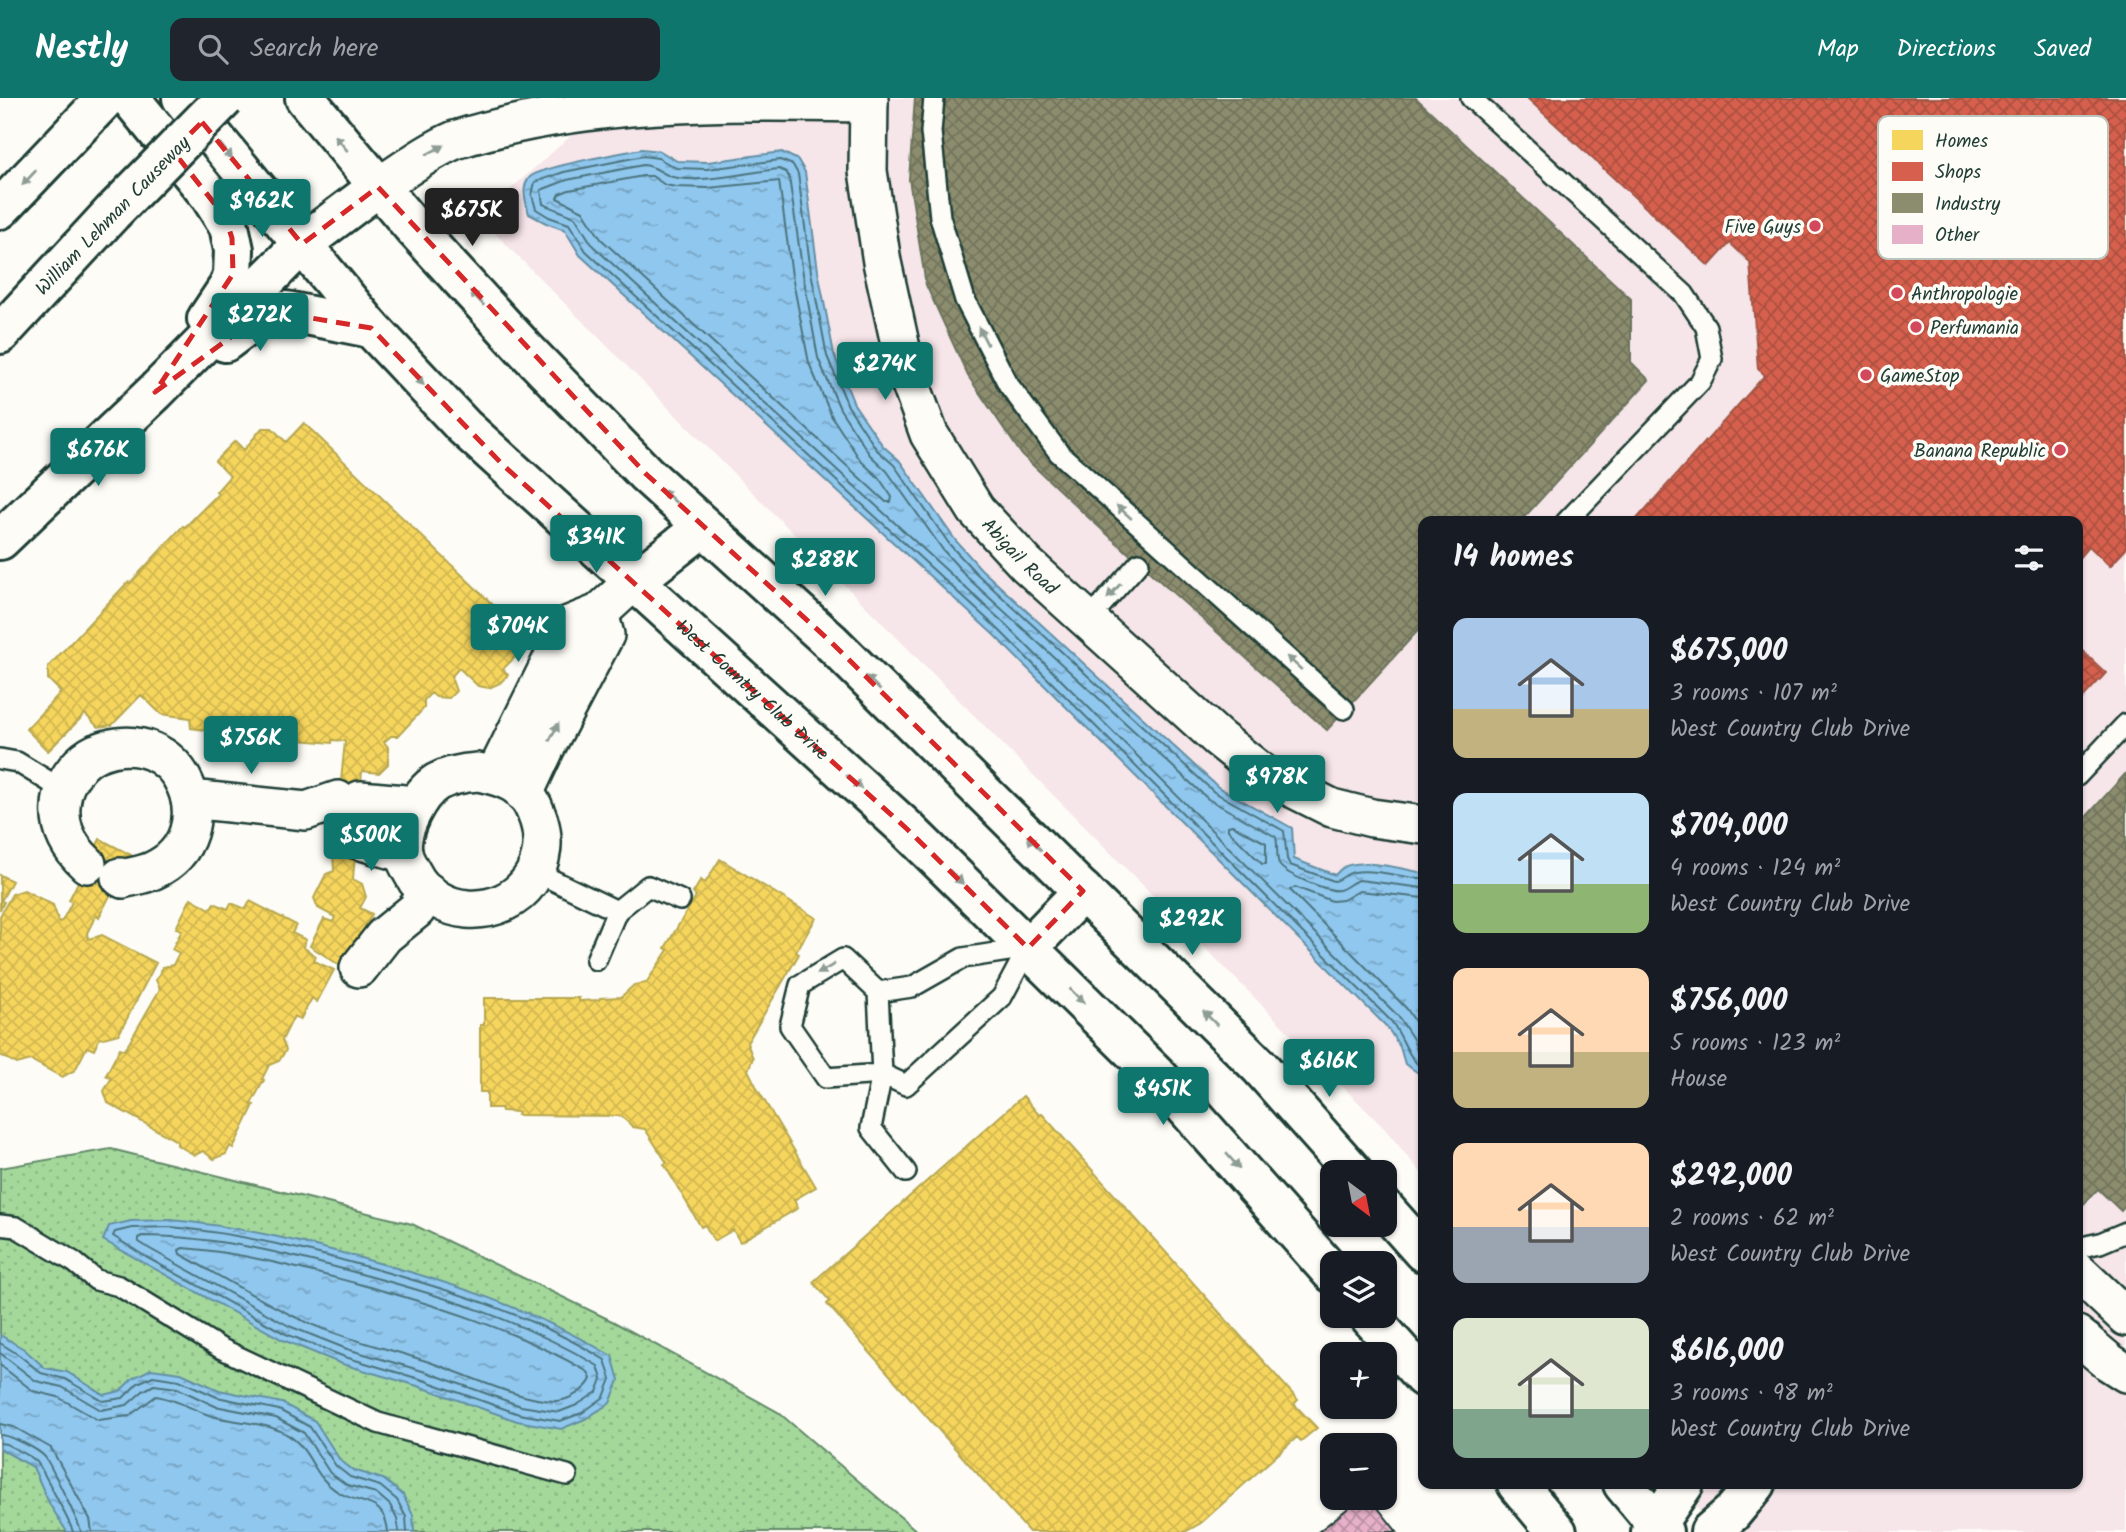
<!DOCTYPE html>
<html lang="en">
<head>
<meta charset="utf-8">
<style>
	body { margin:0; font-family:Kalam,sans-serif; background:#20242c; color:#f1f3f6; height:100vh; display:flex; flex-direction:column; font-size:26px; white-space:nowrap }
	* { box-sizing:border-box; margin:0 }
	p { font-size:23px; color:#9ea1a6 }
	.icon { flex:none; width:38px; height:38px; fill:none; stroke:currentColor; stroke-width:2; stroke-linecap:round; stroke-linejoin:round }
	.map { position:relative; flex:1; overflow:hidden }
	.side { position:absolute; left:1418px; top:418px; width:665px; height:973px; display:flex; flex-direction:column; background:#171b24; border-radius:14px; box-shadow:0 2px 5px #0004 }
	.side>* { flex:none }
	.needle { width:46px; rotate:148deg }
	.buttons { position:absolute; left:1320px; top:1062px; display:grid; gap:14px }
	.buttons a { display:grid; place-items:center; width:77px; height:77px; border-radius:14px; background:#171b24; box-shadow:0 2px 5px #0004; font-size:35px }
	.price { position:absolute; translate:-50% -60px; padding:0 16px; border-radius:7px; background:#0f766e; color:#fff; font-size:23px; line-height:46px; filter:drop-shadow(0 2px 4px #0008) }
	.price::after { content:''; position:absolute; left:50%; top:42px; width:21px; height:16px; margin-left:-10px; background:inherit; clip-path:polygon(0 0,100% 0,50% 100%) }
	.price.on { background:#222; color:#fff }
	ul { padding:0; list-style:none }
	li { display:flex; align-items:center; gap:21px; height:175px; padding:0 35px }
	li span { display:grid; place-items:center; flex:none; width:196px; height:140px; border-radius:14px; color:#555 }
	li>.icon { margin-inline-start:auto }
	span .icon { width:84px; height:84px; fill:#fffc; stroke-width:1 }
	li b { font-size:30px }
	h2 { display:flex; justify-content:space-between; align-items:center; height:84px; padding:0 35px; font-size:30px }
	header { display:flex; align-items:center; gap:42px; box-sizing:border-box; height:98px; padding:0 35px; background:#0f766e; color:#fff }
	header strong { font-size:33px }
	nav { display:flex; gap:38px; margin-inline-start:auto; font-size:24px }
	.search { width:490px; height:63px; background:#20242c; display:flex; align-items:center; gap:18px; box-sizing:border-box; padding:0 24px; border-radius:14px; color:#9ea1a6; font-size:26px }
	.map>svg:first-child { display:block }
	.built { fill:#f6e5e9 }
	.grass { fill:url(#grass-dots); stroke:#628a68; stroke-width:2 }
	.water { fill:url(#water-ripples); stroke:#6390a4; stroke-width:2 }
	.homes { fill:url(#homes-cross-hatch); stroke:#b6a750; stroke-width:2 }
	.shops { fill:url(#shops-cross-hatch); stroke:#9f5646; stroke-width:2 }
	.industry { fill:url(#industry-cross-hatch); stroke:#6b745d; stroke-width:2 }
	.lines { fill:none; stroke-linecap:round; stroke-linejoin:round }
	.shore { stroke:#4c747e; stroke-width:2 }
	.building { fill:url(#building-cross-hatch); stroke:#1f3d34; stroke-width:2 }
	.service-casing { stroke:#1f3d34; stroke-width:24 }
	.minor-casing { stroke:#1f3d34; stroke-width:42 }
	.tertiary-casing { stroke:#1f3d34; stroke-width:44 }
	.motorway-casing { stroke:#1f3d34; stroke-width:44 }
	.service { stroke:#fdfcf7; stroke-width:19 }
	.minor { stroke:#fdfcf7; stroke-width:37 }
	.tertiary { stroke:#fdfcf7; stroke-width:38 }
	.motorway { stroke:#fdfcf7; stroke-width:38 }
	.motorway-bridge-casing { stroke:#1f3d34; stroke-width:44; stroke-linecap:butt }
	.motorway-bridge { stroke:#fdfcf7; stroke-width:38 }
	.oneway { fill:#8e9c96 }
	.marked { fill:none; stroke:#d62828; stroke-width:5; stroke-dasharray:14 9; stroke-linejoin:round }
	.poi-dot { fill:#d1495b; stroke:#fdfcf7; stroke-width:2.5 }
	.labels { text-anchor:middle; stroke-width:7; stroke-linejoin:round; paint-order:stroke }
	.street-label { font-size:19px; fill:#1f3d34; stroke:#fdfcf7 }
	.poi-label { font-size:19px; fill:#1f3d34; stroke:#fdfcf7; text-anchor:start }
	.key { fill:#fdfcf7; stroke:#bac3bc; stroke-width:2 }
	.key-label { font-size:19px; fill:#1f3d34 }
</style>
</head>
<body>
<header>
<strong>Nestly</strong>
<div class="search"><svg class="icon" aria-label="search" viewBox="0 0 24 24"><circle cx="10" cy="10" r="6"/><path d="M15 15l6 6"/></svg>Search here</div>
<nav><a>Map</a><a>Directions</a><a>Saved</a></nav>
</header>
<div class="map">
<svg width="2126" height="1434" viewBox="0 0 2126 1434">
	<defs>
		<pattern id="grass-dots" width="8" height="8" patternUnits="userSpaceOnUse" patternTransform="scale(1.75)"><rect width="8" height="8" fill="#a4d89b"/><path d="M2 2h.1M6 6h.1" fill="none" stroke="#8dba86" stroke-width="1.8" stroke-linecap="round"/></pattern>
		<pattern id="water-ripples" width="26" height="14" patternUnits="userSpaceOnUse" patternTransform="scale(1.75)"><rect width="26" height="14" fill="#90c7ee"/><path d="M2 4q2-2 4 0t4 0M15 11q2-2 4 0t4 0" fill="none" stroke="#75a3c2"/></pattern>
		<pattern id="homes-cross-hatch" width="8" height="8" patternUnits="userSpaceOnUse" patternTransform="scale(1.75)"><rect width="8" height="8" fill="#f6d55c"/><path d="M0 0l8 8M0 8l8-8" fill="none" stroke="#d2b851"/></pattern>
		<pattern id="shops-cross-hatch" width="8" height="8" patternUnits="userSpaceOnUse" patternTransform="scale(1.75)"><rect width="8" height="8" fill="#d6604d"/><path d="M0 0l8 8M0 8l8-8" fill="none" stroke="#ad5041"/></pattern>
		<pattern id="industry-cross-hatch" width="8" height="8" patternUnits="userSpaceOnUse" patternTransform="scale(1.75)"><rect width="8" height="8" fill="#8c8c6e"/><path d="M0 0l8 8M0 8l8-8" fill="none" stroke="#72745b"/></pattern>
		<pattern id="building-cross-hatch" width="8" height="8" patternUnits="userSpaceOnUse" patternTransform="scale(1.75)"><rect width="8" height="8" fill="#e6b0c9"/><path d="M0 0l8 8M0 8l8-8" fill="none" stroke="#ba90a4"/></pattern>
	</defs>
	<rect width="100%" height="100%" fill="#fdfcf7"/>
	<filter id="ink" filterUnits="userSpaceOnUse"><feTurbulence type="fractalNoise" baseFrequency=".0143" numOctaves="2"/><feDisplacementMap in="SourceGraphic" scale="14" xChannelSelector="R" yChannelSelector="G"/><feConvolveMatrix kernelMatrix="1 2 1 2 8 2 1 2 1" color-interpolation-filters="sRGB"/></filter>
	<g filter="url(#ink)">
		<path class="built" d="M614 0H2126V1434H1717L1677 1386H2077V424H1423V1077L1385 1031 479 119Z"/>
		<path class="grass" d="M111 1051 412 1126 614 1224 778 1314 918 1434H0V1070Z"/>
		<path class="water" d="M642 51 660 53 677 63 708 64 782 54 798 62 805 74 818 173 834 256 854 306 883 348 899 362 956 443 981 471 1218 689 1292 730 1294 761 1335 777C1338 774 1340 771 1344 769 1361 760 1404 771 1423 775V978L1405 966 1400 949 1387 929 994 537 580 157 565 132 546 125 529 116C526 104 520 89 530 79 542 68 621 55 642 51Z
			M171 1122C238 1128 300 1143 364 1161 453 1185 532 1211 612 1258L619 1282 610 1305 585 1321 561 1331 517 1323 421 1289 342 1266 283 1242 103 1142 109 1128 131 1123Z
			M0 1237 24 1251 45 1270 67 1274 104 1297 120 1293 133 1280 151 1271 181 1275 219 1292 282 1305 315 1323 340 1362 353 1372 383 1381 403 1397 413 1417 414 1434H67L50 1407 33 1369 0 1351Z"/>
		<path class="homes" d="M304 325 515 528 511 532 527 547 503 571 508 577 500 585 489 590 478 588 459 570 451 579 456 593 449 600 436 599 431 595 424 602V610L398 638H391L384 644 388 649V666L379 675 362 673 353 781 362 786 366 799 360 810 372 816 344 870 310 848 324 821 333 824 335 819 318 810 314 800 326 776 334 773 332 737 338 713 345 643 332 642V645L287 641V638L254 636V638L191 630 190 620 161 616 141 597 112 627 98 629 85 616 48 653 26 631 61 594 48 581V569L128 484 130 485 183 428 185 429 218 396 216 394 230 378 215 363 235 343 244 352 262 330H272L286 344Z
			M100 741 131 757 99 819 96 817 87 835 88 841 102 837 156 865 119 936 99 941 94 952 87 949 75 972 62 979 31 962 17 966 0 957V818L12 796 24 792 53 807 59 824 62 823 72 804 69 802Z
			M720 761 816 820 796 854 799 856 747 945 753 960 748 972 758 992 816 1089 794 1102 798 1110 740 1144 733 1132 714 1143 705 1127 701 1129 664 1066 667 1065 645 1031 633 1029 621 1018 517 1017 518 1014 502 1013 501 1010H487V994H480V927H484V900H579V903L599 902 600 900 621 899 634 887 646 885 668 852 665 850 696 798 693 795 701 782 705 785Z
			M0 777 12 783 1 803 4 804 0 812Z
			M191 800 210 811 214 805 228 811 231 805 246 811 250 803 296 827 292 835 306 842 303 849 316 858 314 863 334 872 317 904 312 900 300 922 294 918 282 942 286 952 279 963 269 967 262 981 264 982 251 1006 254 1007 233 1050 230 1048 226 1056 214 1061 203 1053 195 1057 177 1047V1043L108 1005 104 993 111 981 106 977 120 950 125 952 160 891 156 882 163 869 173 867 179 855 172 851 182 832 176 830Z
			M1023 998 1039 1017 1042 1016 1298 1302 1294 1306 1317 1330 1301 1343 1297 1339 1201 1425 1185 1434H1029L827 1206 830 1203 813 1184Z"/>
		<path class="shops" d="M1527 0H2126V451L2110 468 2089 448 2077 462V424H1634L1765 277 1758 271 1750 164 1730 145 1709 168Z
			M2077 548 2106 575 2077 606Z"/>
		<path class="industry" d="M915 0H1416L1631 201V264L1649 282 1520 424H1423V527L1327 632 1089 420 1022 357 968 278 926 187 909 81Z
			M2126 675V1107L2121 1113 2098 1091 2077 1113V729Z"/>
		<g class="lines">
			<path class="shore" d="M643 78H652L665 87 676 89 708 90 779 83 792 178 809 265 832 319 861 363 879 380 892 399 891 404H886L601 141 583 113 557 100 559 96 569 92Z
				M1232 727 1266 745V766H1262L1228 732V728Z
				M1423 781C1400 779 1377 771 1354 774 1346 775 1342 782 1334 783L1290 767 1287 761 1284 733 1214 694 976 475 950 447 894 367 877 352 848 308 827 258 811 174 798 76 793 67 780 62 707 71 676 70 658 60 643 58 564 74 535 84 532 97 536 111 549 119 569 126 586 153 999 532 1392 924C1404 941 1407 959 1423 971
				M1423 790 1359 782C1351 784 1347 790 1339 792 1329 794 1283 776 1279 766 1276 758 1278 747 1276 739L1208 701 969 481 943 452 887 373 870 357 840 311 818 260 803 176 789 79 786 74 779 71C747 74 704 86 673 79 661 76 657 68 643 67L567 82 541 92 543 106 575 119 593 148 1005 526 1398 918 1413 941 1418 956 1423 960
				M1423 800 1359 793 1343 802 1332 803 1295 789 1290 792 1407 911 1423 936
				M171 1129C237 1135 300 1150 364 1168 447 1191 531 1216 605 1262L611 1281 604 1299 582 1315 560 1323 519 1316 423 1282 345 1259 286 1236 146 1159 113 1138 115 1134 132 1130Z
				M142 1138C217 1138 288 1156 361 1176 443 1198 524 1223 598 1268L602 1281 597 1294 577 1307 559 1314 521 1308 426 1274 347 1251 289 1228 150 1151 139 1144 138 1140Z
				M183 1150C241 1154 298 1170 355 1185 436 1207 515 1231 588 1274L591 1281C586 1292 568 1303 556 1303 519 1303 466 1276 429 1264 383 1249 336 1239 293 1218 254 1199 218 1177 180 1156L179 1152Z
				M0 1245 19 1257 41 1275 65 1281 103 1303 123 1300 138 1285 153 1278 179 1282 217 1299 279 1312 310 1329 336 1368 350 1379 380 1388 397 1402 406 1419 407 1434
				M0 1255 36 1283 62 1289 101 1312 127 1307 143 1293 154 1287 177 1290 215 1308 276 1320 304 1335 330 1375 347 1387 376 1395 390 1407 397 1421 399 1434
				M0 1267 33 1293 58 1299 98 1322 129 1318 156 1298C177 1301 192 1312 212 1318 239 1326 277 1323 298 1345 314 1362 315 1379 338 1394 360 1408 385 1399 388 1434
				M0 1326 14 1329 51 1350 90 1421 92 1434
				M0 1337C10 1337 38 1351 45 1359 49 1364 81 1429 81 1434
				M0 1345 6 1346C15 1351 28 1356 36 1363 40 1366 72 1429 73 1434"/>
		</g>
		<path class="building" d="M1361 1400H1370L1397 1434H1318Z"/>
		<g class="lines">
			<defs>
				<path id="service" d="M934 0 931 34 940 119 965 202 1008 286 1059 355 1344 611
					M1471 0 1684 196 1706 229 1712 261 1700 284 1566 424
					M1089 521 1139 465
					M0 661 17 664 63 692
					M2077 678 2126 626
					M536 774 617 813
					M1028 850 1002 899 906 987 882 976 878 894 912 889 963 860Z
					M596 862 617 813 648 788 680 802
					M878 894 843 861 800 887 790 928 826 980 882 976 871 1030 906 1074
					M0 1127 16 1129 74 1164 96 1182 119 1188 220 1250 378 1325 567 1377
					M2077 1150 2100 1145 2126 1134"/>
				<g id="minor">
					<path id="s1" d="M869 0 868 73 882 164 906 273 929 336 976 412 1026 466 1218 640 1262 675 1332 710 1372 720 1423 727"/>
					<path d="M378 89C403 73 427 54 455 42 587 0 729 3 869 5"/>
					<path d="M478 674C492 677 507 680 518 689 526 695 533 706 536 715 557 764 521 815 467 811 447 809 429 799 417 783 413 776 404 762 403 754 399 733 419 695 437 684 450 677 464 675 478 674Z"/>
					<path d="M495 677 569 527 599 515 634 483"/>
					<path d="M524 696 545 651 605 537 599 515"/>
					<path d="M190 701 306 713 338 702"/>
					<path d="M360 702 416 707"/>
					<path d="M355 741 403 755"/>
					<path d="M87 766C66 747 56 724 63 695 67 679 81 662 96 655 183 619 228 738 154 772 144 777 133 778 123 781L120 779"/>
					<path d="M359 870 384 838 416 812 428 794"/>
					<path d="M2077 1173 2126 1219"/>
					<path d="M2077 1237 2109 1264 2126 1275"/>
				</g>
				<g id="tertiary">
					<path d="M130 0 210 98 229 128 234 152 233 176 229 188 207 221"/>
					<path id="s2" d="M182 0 371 230 464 329 907 731 1157 977 1332 1175"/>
					<path d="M305 0 412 128 524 250 646 376 830 543 1259 968 1353 1074"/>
					<path d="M225 244C245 229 261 215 286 213L371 230"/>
					<path d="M0 442 155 294 302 146 378 89"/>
					<path d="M634 483 703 429"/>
					<path d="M1028 850 1083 793"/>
					<path d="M1384 1110 1423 1154"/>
					<path d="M1369 1218 1423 1279"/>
					<path d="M2077 1242 2085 1244"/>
					<path d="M1517 1386 1557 1434"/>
					<path d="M1623 1386 1663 1434"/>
					<path d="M1651 1434 1684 1386"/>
					<path d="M1710 1434 1732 1415 1756 1386"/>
				</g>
				<path id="motorway" d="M0 111 106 0
					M0 236 112 115"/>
			</defs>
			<use href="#service" class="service-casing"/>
			<use href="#minor" class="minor-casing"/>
			<use href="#tertiary" class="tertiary-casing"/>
			<use href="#motorway" class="motorway-casing"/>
			<use href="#service" class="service"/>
			<use href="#minor" class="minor"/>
			<use href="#tertiary" class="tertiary"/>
			<use href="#motorway" class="motorway"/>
			<defs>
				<path id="motorway-bridge" d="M112 115 225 0"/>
			</defs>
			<use href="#motorway-bridge" class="motorway-bridge-casing"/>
			<use href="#motorway-bridge" class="motorway-bridge"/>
		</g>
		<defs><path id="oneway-solid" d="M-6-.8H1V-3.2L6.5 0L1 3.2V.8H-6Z" transform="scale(1.75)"/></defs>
		<g class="oneway">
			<use href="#oneway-solid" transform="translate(341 45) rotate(-129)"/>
			<use href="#oneway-solid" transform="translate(435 52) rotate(-29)"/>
			<use href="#oneway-solid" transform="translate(226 53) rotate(51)"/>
			<use href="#oneway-solid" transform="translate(29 80) rotate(133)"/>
			<use href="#oneway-solid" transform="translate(477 200) rotate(-133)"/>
			<use href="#oneway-solid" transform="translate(983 238) rotate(-117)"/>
			<use href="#oneway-solid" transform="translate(417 280) rotate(47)"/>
			<use href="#oneway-solid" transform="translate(669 398) rotate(-137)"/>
			<use href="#oneway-solid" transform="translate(1124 414) rotate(-138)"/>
			<use href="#oneway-solid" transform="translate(1114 493) rotate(132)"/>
			<use href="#oneway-solid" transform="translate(1294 565) rotate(-138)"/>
			<use href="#oneway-solid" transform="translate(873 585) rotate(-135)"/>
			<use href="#oneway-solid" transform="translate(554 634) rotate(-62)"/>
			<use href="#oneway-solid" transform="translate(854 684) rotate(42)"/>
			<use href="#oneway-solid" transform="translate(1034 745) rotate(-135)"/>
			<use href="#oneway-solid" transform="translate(956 779) rotate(45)"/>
			<use href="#oneway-solid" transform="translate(826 871) rotate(150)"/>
			<use href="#oneway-solid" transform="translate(1077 898) rotate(45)"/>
			<use href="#oneway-solid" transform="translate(1210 920) rotate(-135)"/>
			<use href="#oneway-solid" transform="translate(1233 1063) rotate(49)"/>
		</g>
	</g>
	<path class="marked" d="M202 24 302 146 378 89 646 376 830 543 1083 793 1028 850 907 731 503 367 371 230 275 214 256 221 155 294 233 176 232 140 225 119 173 53Z"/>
	<g class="poi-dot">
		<circle cx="1815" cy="128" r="7"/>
		<circle cx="1897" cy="195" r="7"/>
		<circle cx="1916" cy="229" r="7"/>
		<circle cx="1866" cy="277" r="7"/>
		<circle cx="2060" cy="352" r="7"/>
	</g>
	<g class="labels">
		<g class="street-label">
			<text transform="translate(112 117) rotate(-46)" y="7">William Lehman Causeway</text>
			<text dy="7" stroke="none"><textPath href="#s1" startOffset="497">Abigail Road</textPath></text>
			<text dy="7" stroke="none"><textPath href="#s2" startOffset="824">West Country Club Drive</textPath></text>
		</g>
		<g class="poi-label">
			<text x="1801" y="135" text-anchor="end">Five Guys</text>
			<text x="1911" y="202">Anthropologie</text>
			<text x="1930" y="236">Perfumania</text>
			<text x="1880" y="284">GameStop</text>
			<text x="2046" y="359" text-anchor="end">Banana Republic</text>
		</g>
	</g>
	<rect x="1878" y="18" width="230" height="143" rx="10" class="key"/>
	<rect x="1892" y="32" width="31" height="20" fill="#f6d55c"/>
	<rect x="1892" y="64" width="31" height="19" fill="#d6604d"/>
	<rect x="1892" y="95" width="31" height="20" fill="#8c8c6e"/>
	<rect x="1892" y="127" width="31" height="19" fill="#e6b0c9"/>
	<g class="key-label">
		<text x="1935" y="49">Homes</text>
		<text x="1935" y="80">Shops</text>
		<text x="1935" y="112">Industry</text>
		<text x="1935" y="143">Other</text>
	</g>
</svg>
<div class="buttons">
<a><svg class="needle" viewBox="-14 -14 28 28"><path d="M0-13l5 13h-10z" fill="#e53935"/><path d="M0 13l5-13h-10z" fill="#9ea1a6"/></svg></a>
<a><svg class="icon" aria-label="layers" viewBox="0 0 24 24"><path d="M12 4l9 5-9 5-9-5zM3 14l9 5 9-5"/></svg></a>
<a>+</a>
<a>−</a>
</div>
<b class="price" style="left:262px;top:141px">$962K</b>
<b class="price on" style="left:472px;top:150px">$675K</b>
<b class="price" style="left:260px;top:255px">$272K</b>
<b class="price" style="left:885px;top:304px">$274K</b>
<b class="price" style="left:98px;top:390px">$676K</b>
<b class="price" style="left:596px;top:477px">$341K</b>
<b class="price" style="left:825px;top:500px">$288K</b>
<b class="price" style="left:518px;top:566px">$704K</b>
<b class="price" style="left:251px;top:678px">$756K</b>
<b class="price" style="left:1277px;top:717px">$978K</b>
<b class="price" style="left:371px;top:775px">$500K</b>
<b class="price" style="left:1192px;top:859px">$292K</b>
<b class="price" style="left:1329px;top:1001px">$616K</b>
<b class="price" style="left:1163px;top:1029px">$451K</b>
<section class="side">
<h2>14 homes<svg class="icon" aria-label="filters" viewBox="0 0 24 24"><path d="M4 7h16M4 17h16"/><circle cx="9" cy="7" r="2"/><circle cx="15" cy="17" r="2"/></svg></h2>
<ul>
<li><span style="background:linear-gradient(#a9c7e8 65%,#c2b280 0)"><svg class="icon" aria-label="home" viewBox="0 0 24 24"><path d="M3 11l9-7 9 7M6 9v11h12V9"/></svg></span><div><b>$675,000</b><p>3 rooms · 107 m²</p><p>West Country Club Drive</p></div></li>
<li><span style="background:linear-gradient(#bfe0f5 65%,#8fb573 0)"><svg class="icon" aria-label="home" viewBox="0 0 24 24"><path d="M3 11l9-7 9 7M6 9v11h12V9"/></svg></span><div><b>$704,000</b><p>4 rooms · 124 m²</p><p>West Country Club Drive</p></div></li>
<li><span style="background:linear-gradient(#ffd9b3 60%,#c2b280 0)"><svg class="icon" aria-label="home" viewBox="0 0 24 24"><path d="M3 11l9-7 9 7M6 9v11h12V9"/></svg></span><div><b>$756,000</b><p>5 rooms · 123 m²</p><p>House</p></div></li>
<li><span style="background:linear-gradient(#ffd9b3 60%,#9aa5b1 0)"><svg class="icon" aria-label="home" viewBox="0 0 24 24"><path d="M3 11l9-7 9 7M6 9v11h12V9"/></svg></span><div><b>$292,000</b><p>2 rooms · 62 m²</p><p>West Country Club Drive</p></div></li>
<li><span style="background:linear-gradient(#dfe7d0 65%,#7fa58c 0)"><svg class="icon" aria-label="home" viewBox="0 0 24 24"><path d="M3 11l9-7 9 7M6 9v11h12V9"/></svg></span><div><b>$616,000</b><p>3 rooms · 98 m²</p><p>West Country Club Drive</p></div></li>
</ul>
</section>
</div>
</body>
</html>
